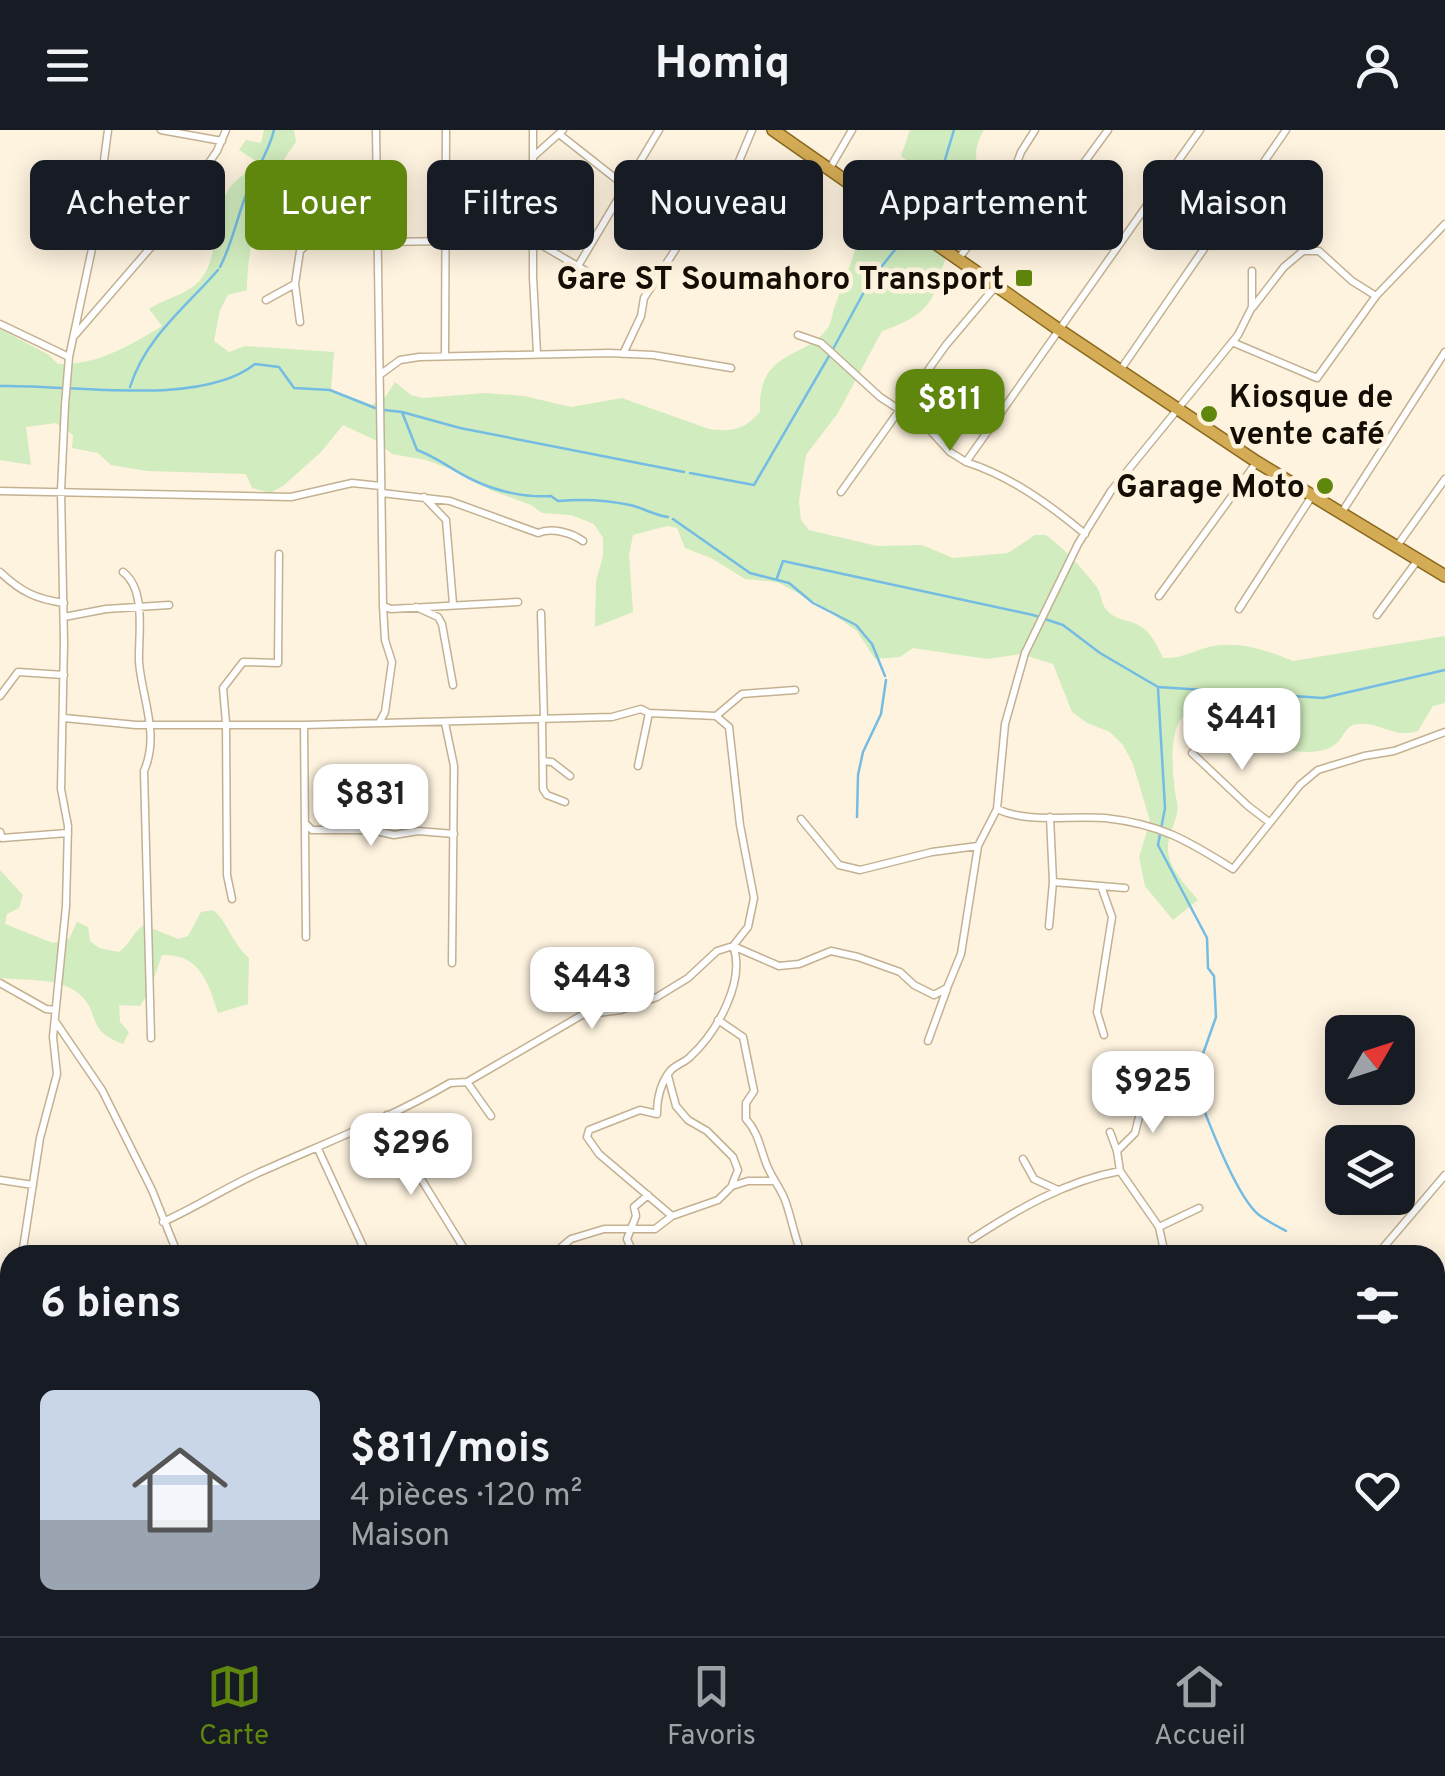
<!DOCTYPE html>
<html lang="fr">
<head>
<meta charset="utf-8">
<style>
	body { margin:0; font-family:Overpass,sans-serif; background:#242831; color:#f1f3f6; height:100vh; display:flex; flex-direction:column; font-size:38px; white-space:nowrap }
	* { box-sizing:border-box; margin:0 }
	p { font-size:32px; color:#9ea1a6 }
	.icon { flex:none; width:55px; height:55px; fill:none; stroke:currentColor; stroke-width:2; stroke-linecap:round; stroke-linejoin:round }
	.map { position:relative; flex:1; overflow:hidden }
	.panel { position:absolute; left:0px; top:1115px; width:1445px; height:392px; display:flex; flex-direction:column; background:#171b24; border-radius:30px 30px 0 0; box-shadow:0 5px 25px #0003 }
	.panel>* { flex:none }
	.banner { position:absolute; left:30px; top:30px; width:1385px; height:90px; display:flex; gap:20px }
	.needle { width:65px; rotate:51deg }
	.controls { position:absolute; left:1325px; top:885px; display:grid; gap:20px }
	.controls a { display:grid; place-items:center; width:90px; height:90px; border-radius:15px; background:#171b24; box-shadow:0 5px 25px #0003; font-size:50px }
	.price { position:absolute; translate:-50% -85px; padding:0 22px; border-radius:20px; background:#fff; color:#222; font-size:32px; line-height:65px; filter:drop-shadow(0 2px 5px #0008) }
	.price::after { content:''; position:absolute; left:50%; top:60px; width:30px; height:22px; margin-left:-15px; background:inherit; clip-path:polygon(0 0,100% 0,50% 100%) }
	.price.active { background:#5f860d; color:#fff }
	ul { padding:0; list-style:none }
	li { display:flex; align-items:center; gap:30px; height:250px; padding:0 40px }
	li span { display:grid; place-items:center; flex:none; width:280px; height:200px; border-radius:15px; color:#555 }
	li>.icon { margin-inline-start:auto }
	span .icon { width:120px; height:120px; fill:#fffc; stroke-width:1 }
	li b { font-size:42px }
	h2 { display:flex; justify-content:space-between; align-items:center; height:120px; padding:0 40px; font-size:42px }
	.tag { padding:0 35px; border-radius:15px; background:#171b24; box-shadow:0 5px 25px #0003; font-size:35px; line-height:90px }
	.tag.active { background:#5f860d; color:#fff }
	header { display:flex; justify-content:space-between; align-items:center; height:130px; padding:0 40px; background:#171b24; font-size:45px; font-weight:700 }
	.tab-bar { display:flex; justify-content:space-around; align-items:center; height:140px; border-top:2px solid #363941; background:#171b24; font-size:28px; color:#9ea1a6 }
	.tab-bar a { display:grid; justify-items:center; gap:5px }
	.tab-bar .active { color:#5f860d }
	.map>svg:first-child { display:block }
	.green { fill:#d1ecbe }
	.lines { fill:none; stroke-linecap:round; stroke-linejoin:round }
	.stream { stroke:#74bce3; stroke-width:2.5 }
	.minor-casing { stroke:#c3b191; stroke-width:9 }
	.trunk-casing { stroke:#8a681d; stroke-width:14 }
	.minor { stroke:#fff; stroke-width:6 }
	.trunk { stroke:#d4ac56; stroke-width:11 }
	.poi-dot { fill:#5f860d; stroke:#fef3df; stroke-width:4 }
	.labels { text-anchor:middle; stroke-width:9; stroke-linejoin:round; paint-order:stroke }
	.poi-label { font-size:32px; font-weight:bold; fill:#140e04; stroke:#fef3df; text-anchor:end }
</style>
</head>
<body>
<header><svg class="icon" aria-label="menu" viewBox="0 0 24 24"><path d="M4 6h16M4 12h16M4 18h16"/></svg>Homiq<svg class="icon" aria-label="person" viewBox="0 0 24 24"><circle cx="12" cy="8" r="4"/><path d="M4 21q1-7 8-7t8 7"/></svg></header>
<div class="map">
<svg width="1445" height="1506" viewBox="0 0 1445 1506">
	<rect width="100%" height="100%" fill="#fef3df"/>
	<path class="green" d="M264 0H294L296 12C265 53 247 108 247 160L228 165 220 180 214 211 229 222 245 216 334 222 331 260 372 275 386 266 395 252 411 265 423 268 485 263 524 266 571 277 622 268 709 299C732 302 744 300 760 282 757 217 807 231 829 196 832 189 833 180 836 173 844 150 853 130 859 106L888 119C911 94 918 74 921 41L901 26 910 0H984C970 24 976 38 990 60L986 79C977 88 962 95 956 105 929 155 949 179 882 201L838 283 806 325 799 371 801 390 809 400 877 416 922 415 953 428 1008 423 1035 405H1046C1065 419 1081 437 1096 456 1101 462 1101 472 1105 478 1114 491 1129 489 1140 496 1152 503 1157 516 1163 528 1181 529 1193 521 1209 517 1236 510 1267 520 1293 531L1445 506V573L1433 576 1418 601C1391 609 1383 592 1359 594 1346 594 1345 605 1337 613 1314 632 1273 616 1248 609 1228 604 1210 573 1187 584 1166 594 1173 654 1177 672 1180 688 1168 701 1168 717 1167 737 1186 755 1198 770L1173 790 1145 756 1139 727 1150 691 1133 634 1123 615 1110 602 1087 593 1072 582 1053 534 1021 524 987 529 913 518 900 527 875 529 857 501 815 472 777 452 745 449 711 428 685 418 677 398 667 396 633 405 629 425 633 482 595 497 596 451 603 426V408L594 394 571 385 542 383 531 375 490 360 456 341 426 330 392 324 375 310 343 295 321 322 283 356 270 363 252 358 246 344 147 341 111 335 98 323 72 318 73 305 56 293 26 297 31 335 0 330V199L49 225 58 234C98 235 129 216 162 196L149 179C162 170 178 167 191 158 224 136 208 89 229 59 236 48 249 43 256 31L239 20 246 10 261 13Z
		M0 740 23 765 19 778 7 784 5 794 53 813 69 809 77 792 88 797 90 811 99 818 119 822C130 814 133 802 144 795L178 809 188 806 201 782 213 780C228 792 231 812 249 828L248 874 218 883C208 852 200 824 162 825L149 862 140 876 119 875 120 892 129 902 123 914C83 899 102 882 78 863 58 847 25 851 0 848Z"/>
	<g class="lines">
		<path class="stream" d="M913 94 940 46 954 0
			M220 137C233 112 237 86 248 60 256 39 269 22 274 0
			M833 219 870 151 910 101
			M0 256C68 254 200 278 255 234L279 237 294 258 330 260 375 278
			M130 257C145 208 186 177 218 140
			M384 280 402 282 417 320C439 328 453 341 473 350 496 361 525 368 551 366L558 371C580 369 607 370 630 375 643 378 654 385 668 387
			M402 282 460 298 684 342
			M690 343 754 355 829 226
			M673 389 750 443 789 453 813 473 856 495 872 514 885 546
			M777 448 783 431 1033 485 1063 495 1100 523 1158 557 1323 568 1445 540
			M1158 559 1165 678 1158 715 1207 808 1208 838 1214 846 1216 887 1193 952C1205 982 1235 1066 1259 1085 1267 1091 1277 1096 1286 1101
			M857 687 858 645 863 622 881 584 886 550"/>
		<defs>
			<path id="minor" d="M161 0 222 11
				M376 0 383 476 385 510 392 532 385 582 379 593
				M533 0V147L537 223
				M559 4 625 56 692 94
				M534 26 563 0
				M830 38 852 0
				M1034 101 1108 0
				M959 128 1003 70 1021 22 1035 0
				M578 136 659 0
				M295 154 300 192
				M266 170 295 154 300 121 308 113 325 108 378 112 533 110 591 144
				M1253 177 1284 137 1303 121H1319L1352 151 1376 166
				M0 194 69 227
				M75 205 151 117 217 21 226 0
				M798 205 821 213 880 267 929 299 950 322 966 332
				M1232 212 1317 248 1376 166 1445 94
				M623 224 641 186 644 168 688 100 737 36 752 0
				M445 226 446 0
				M1121 239 1286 0
				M381 244 400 230 419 227 609 223 653 225 731 238
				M0 361 291 367 352 353 381 356
				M841 362 946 215 995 157
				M382 363 450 371 538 403C552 397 572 403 583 411
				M424 367 446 390 453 474
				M1342 382 1445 222
				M1085 404C1049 374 1010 346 966 332L1200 0
				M1397 416 1445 349
				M0 442C21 462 36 469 64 473
				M123 442C147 460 138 506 139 532 142 569 160 604 144 641L151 908
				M1159 466 1256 333
				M383 476 391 479 518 472
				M416 477 438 487 442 494 453 555
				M1239 479 1312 366
				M541 483 544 589
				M1377 485 1417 431
				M64 487 106 479 169 475
				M0 566 18 542 64 545
				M716 586 729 597 740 695 754 768 748 797 733 816 779 836 799 834 831 821 858 827 900 842 914 855 934 865 947 858 961 824 978 716 997 679 1005 594 1025 523 1078 414 1111 361 1238 205 1252 177V141
				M64 588 136 595H304L612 587 641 579 649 583 716 586 742 564 795 560
				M542 589 543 659 547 665 565 672
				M445 593 454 636 452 833
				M304 595 306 807
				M1192 623 1248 676 1269 692
				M543 631 552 632 570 646
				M638 636 649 583
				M997 679C1029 694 1069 685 1105 688 1160 694 1187 710 1233 739L1300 655 1318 640 1364 626 1394 621 1445 602
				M1050 687 1053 752 1125 758
				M801 689 839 735 860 740 932 722 978 716
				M305 693 312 700H372L394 705 418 701 454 704
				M0 702 2 708 68 703
				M1101 756 1112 787 1097 882 1104 905
				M232 769 227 745 226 593 223 558 243 532 278 533 279 424
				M1049 796 1053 752
				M0 853 46 879 55 880
				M718 890 743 907 754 961 746 973V989C758 1002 760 1017 766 1033 771 1047 780 1057 785 1070 792 1089 794 1106 802 1125
				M55 891 102 960 152 1060 178 1125
				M928 911 947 859
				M668 946 676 976 688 990 707 1001 733 1027 738 1040 732 1055
				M467 952 491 986
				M387 985 401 994 413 1036 468 1125
				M1110 1002 1117 1021
				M318 1019 367 1125
				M1023 1029 1034 1049 1058 1060
				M1120 1041 1117 1021 1135 1003 1144 967
				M0 1050 33 1055
				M163 1092C199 1076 231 1054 267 1039 328 1012 392 987 450 953L467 952 582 885 621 880 657 867 688 848 717 821 733 816C746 851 717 902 690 927 685 932 676 935 671 940 661 952 657 969 657 984L640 980 589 1000 587 1007 599 1024 672 1086
				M1159 1097 1199 1078
				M972 1109C1018 1079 1066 1051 1120 1041L1159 1097 1165 1125
				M22 1125 40 1008 57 944 53 907 66 776 68 696 61 659 64 513 61 361 65 275 69 227 93 114 108 0
				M552 1125 571 1109 604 1099H655L672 1086 718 1070 732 1056 748 1051H774
				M634 1125 627 1109 636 1086 634 1077 648 1065
				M1377 1125 1445 1045
				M0 1148 10 1154
				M0 1209 10 1171
				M0 1255 10 1259
				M1435 1273 1441 1278
				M0 1352 10 1356
				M897 1498 904 1506
				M925 1498 932 1506
				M1013 1498 1020 1506
				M1085 1498 1089 1506
				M1174 1498 1185 1506
				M1277 1498 1279 1506
				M490 1506 495 1498
				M1055 1506 1062 1498"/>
			<path id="trunk" d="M773 0 1058 199 1257 332 1445 446"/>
		</defs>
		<use href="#minor" class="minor-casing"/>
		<use href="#trunk" class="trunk-casing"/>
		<use href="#minor" class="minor"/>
		<use href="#trunk" class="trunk"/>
	</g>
	<g class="poi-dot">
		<rect x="1014" y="138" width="20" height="20" rx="5"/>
		<circle cx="1209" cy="284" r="10"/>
		<circle cx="1325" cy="356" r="10"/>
	</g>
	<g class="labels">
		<g class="poi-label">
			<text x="1004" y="159">Gare ST Soumahoro Transport</text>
			<text x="1229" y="277" text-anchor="start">Kiosque de<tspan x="1229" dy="37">vente café</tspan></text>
			<text x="1305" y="367">Garage Moto</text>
		</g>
	</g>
</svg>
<div class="controls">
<a><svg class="needle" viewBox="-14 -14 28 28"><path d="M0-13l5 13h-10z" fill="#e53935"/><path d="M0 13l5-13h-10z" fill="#9ea1a6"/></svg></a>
<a><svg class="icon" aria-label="layers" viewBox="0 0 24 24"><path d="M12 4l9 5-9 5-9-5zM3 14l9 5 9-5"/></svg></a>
</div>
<b class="price active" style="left:950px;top:324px">$811</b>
<b class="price" style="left:1242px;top:643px">$441</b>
<b class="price" style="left:371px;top:719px">$831</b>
<b class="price" style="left:592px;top:902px">$443</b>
<b class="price" style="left:1153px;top:1006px">$925</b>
<b class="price" style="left:411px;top:1068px">$296</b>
<div class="banner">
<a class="tag">Acheter</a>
<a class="tag active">Louer</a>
<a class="tag">Filtres</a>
<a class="tag">Nouveau</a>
<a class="tag">Appartement</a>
<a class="tag">Maison</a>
</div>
<section class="panel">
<h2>6 biens<svg class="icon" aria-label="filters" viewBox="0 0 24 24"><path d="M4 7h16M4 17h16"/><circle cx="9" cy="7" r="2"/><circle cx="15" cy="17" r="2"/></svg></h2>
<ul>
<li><span style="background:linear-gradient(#c9d6e8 65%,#9aa5b1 0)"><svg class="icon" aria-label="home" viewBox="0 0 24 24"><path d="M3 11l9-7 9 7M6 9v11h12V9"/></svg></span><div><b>$811/mois</b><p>4 pièces · 120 m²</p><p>Maison</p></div><svg class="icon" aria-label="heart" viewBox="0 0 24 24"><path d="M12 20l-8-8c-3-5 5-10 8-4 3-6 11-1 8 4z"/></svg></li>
</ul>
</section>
</div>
<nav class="tab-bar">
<a class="active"><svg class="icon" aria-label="map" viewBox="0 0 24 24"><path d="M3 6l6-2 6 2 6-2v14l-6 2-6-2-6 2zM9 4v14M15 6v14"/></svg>Carte</a>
<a><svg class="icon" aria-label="saved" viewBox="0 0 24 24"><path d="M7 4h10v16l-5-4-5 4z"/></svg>Favoris</a>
<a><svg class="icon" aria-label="home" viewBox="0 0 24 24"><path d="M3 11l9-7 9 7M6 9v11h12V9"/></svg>Accueil</a>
</nav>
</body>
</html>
